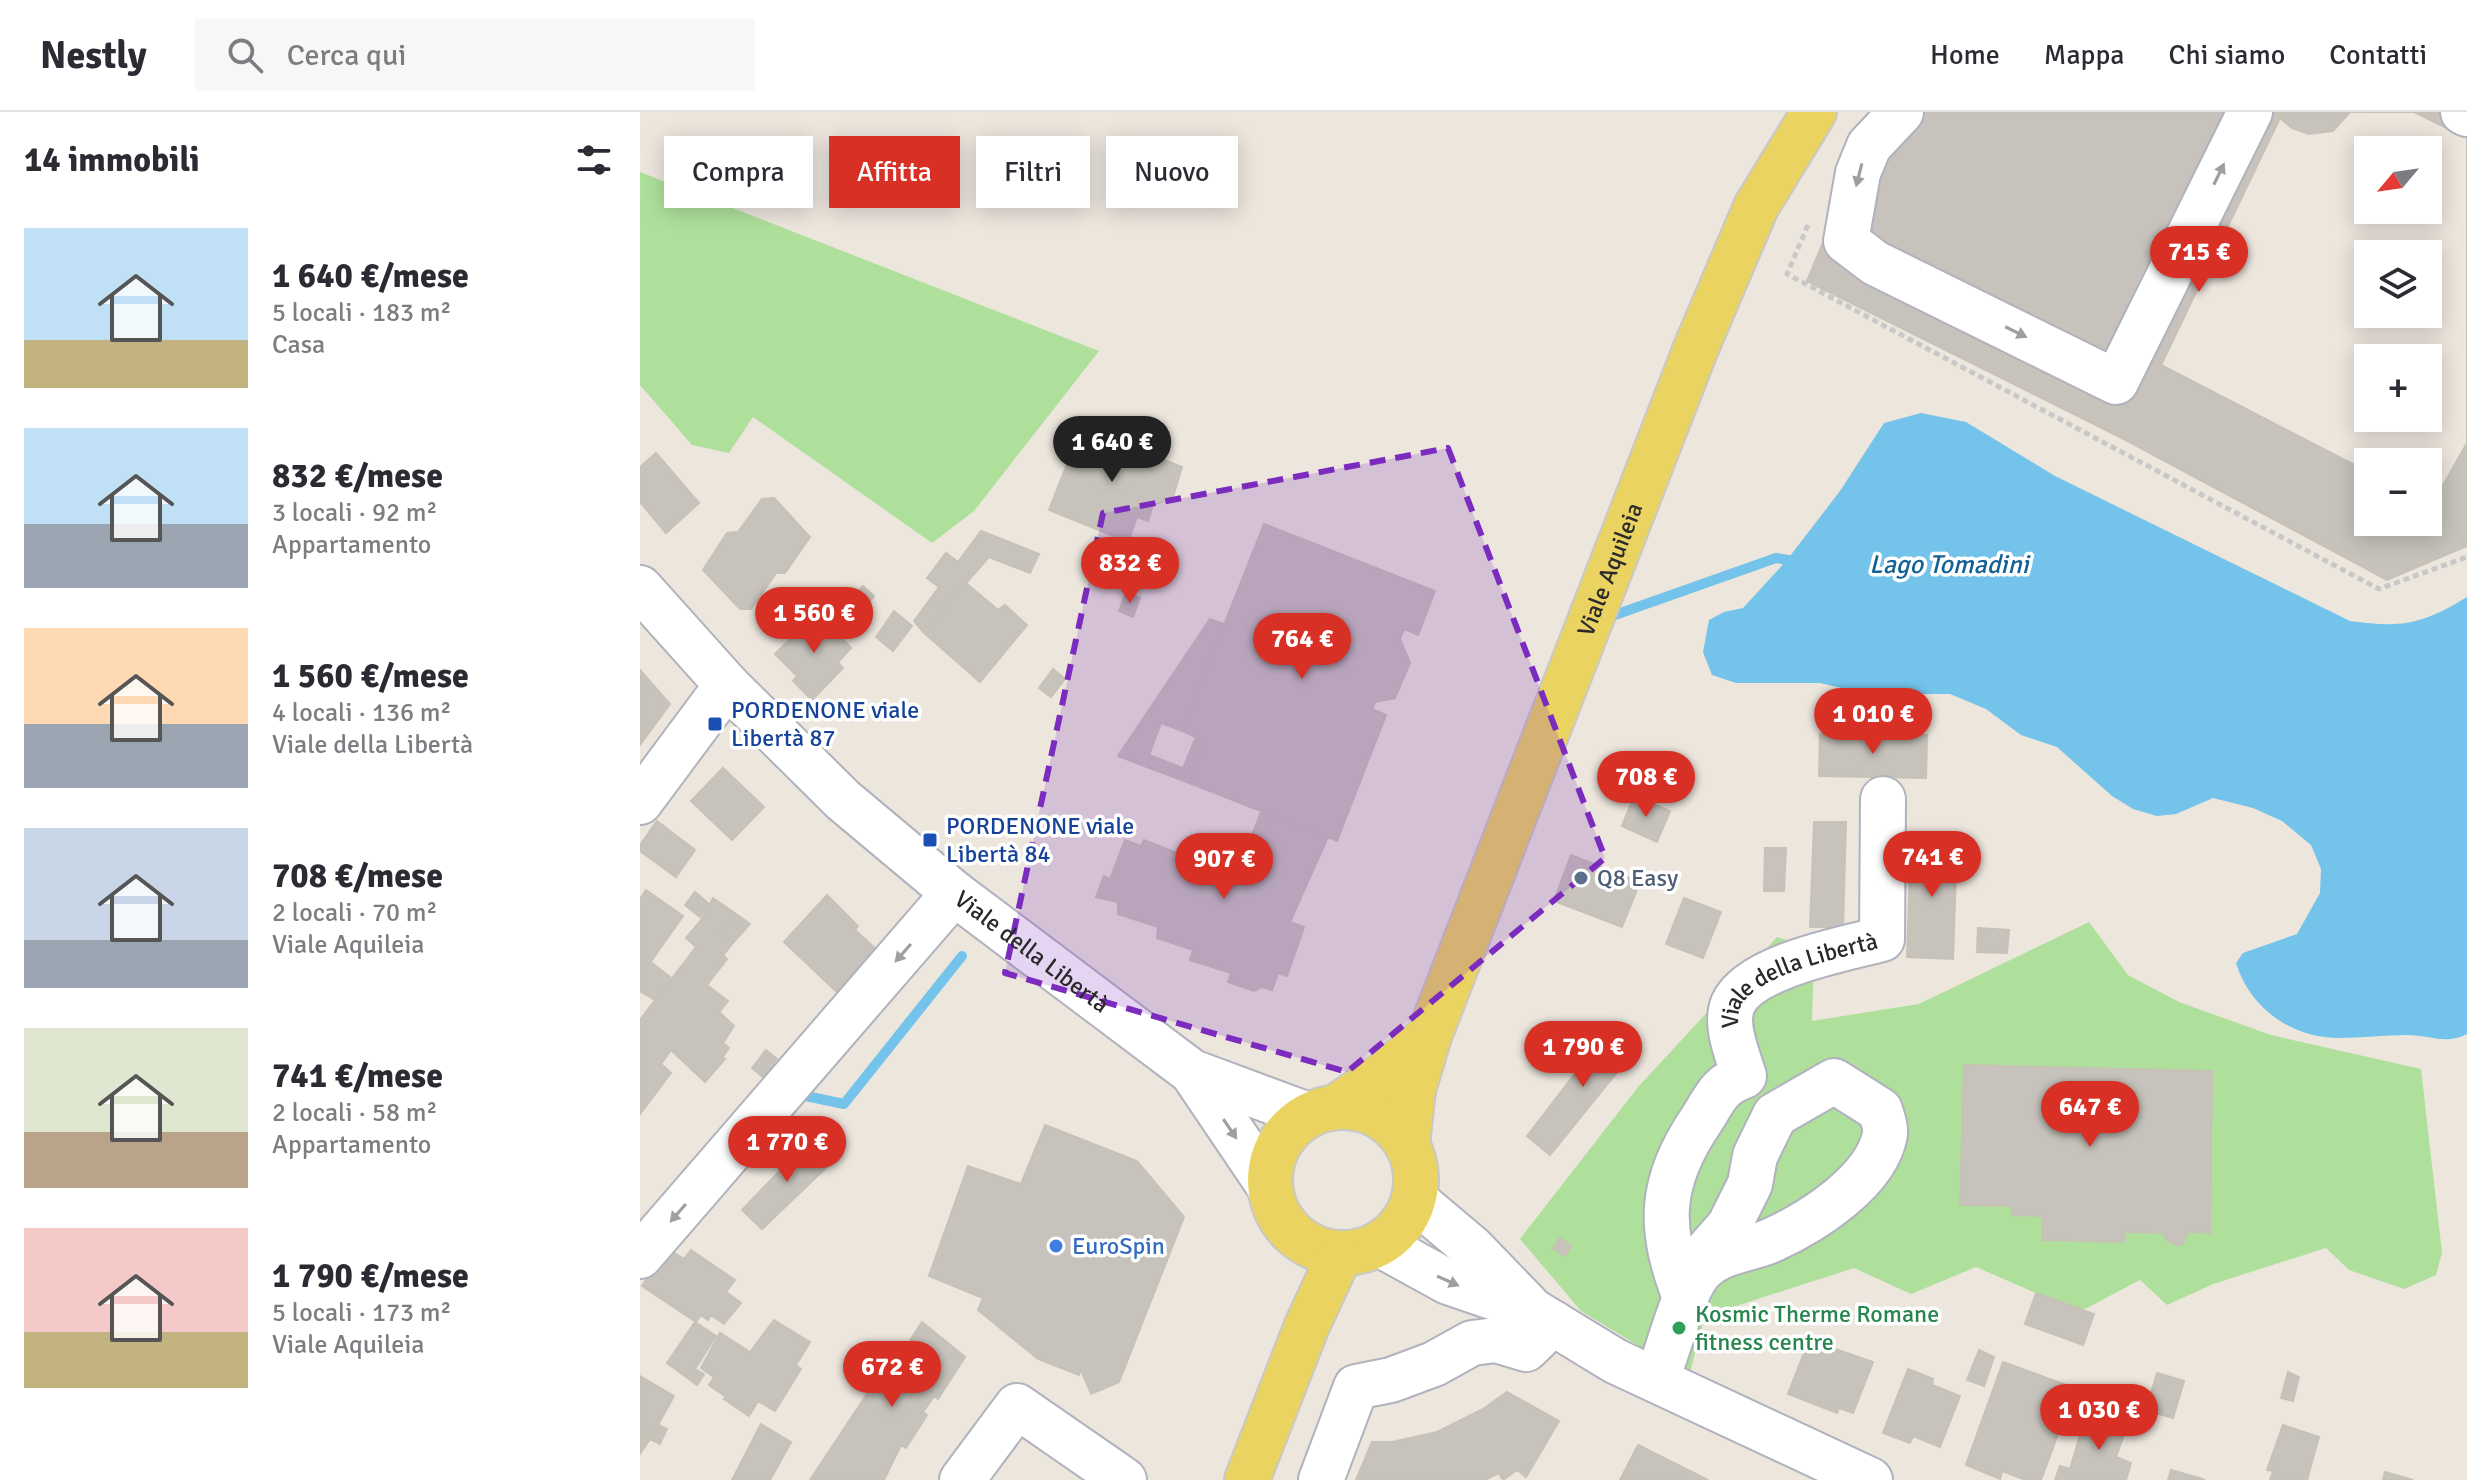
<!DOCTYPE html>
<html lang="it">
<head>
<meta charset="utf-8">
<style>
	body { margin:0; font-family:Signika,sans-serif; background:#f7f7f7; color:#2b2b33; height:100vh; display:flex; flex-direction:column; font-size:30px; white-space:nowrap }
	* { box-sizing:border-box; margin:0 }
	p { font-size:26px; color:#7c7c81 }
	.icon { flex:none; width:44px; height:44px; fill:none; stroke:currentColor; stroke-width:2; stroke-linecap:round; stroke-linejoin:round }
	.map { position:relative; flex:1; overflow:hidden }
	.details { display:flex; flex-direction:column; background:#fff; width:640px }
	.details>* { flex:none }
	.banner { position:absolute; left:24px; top:24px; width:760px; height:72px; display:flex; gap:16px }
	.needle { width:52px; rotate:241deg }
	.fabs { position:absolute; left:1714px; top:24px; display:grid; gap:16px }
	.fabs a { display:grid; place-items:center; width:88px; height:88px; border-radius:0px; background:#fff; box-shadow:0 4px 20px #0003; font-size:40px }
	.price { position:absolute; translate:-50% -68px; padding:0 18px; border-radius:28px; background:#d93025; color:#fff; font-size:26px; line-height:52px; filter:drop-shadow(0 2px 4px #0008) }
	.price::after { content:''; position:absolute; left:50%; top:48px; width:24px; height:18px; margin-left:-12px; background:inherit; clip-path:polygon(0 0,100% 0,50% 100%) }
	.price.current { background:#222; color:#fff }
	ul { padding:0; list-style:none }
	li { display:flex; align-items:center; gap:24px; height:200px; padding:0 24px }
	li span { display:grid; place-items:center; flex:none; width:224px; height:160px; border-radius:0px; color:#555 }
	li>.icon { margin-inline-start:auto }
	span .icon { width:96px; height:96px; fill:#fffc; stroke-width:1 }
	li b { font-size:34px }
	h2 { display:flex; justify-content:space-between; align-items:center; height:96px; padding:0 24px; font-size:34px }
	.tag { padding:0 28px; border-radius:0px; background:#fff; box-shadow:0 4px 20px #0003; font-size:28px; line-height:72px }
	.tag.current { background:#d93025; color:#fff }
	header { display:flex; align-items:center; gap:48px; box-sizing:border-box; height:112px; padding:0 40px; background:#fff; border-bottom:2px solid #e1e1e2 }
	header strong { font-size:38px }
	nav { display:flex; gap:44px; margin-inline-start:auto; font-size:28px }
	.search { width:560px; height:72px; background:#f7f7f7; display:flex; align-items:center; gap:20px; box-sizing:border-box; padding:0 28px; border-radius:0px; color:#7c7c81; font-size:30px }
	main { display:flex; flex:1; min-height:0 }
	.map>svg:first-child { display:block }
	.green { fill:#aee09b; fill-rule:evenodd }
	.water { fill:#73c3ea }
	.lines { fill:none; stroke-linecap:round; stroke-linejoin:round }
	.stream { stroke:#73c3ea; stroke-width:10 }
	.building { fill:#c7c3bc; stroke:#c7c2b6; stroke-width:2; fill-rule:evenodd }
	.minor-casing { stroke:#b0b2bd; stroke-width:48 }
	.major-casing { stroke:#c8c8c8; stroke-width:48 }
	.path { stroke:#c8c8c8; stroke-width:5; stroke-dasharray:6 4; stroke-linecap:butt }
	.minor { stroke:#fff; stroke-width:44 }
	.major { stroke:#ebd362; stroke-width:44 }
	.oneway { fill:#9f9f9f }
	.marked { fill:#7b2cbf; fill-opacity:0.2; stroke:#7b2cbf; stroke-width:6; stroke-dasharray:16 10; stroke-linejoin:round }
	.transit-dot { fill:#1a4fb4; stroke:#fff; stroke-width:3 }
	.service-dot { fill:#5c6f8a; stroke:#fff; stroke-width:3 }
	.shop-dot { fill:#3f7fe0; stroke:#fff; stroke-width:3 }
	.leisure-dot { fill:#2e9e5b; stroke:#fff; stroke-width:3 }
	.labels { text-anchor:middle; stroke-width:7; stroke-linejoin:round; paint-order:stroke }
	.street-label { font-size:24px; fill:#2a2a2a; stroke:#fff }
	.transit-label { font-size:24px; fill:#164399; stroke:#fff; text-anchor:start }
	.service-label { font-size:24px; fill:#4e5e75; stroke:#fff; text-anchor:start }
	.shop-label { font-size:24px; fill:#366cbe; stroke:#fff; text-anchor:start }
	.leisure-label { font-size:24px; fill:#27864d; stroke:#fff; text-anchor:start }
	.water-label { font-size:26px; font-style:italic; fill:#136196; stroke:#fff }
</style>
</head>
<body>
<header>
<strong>Nestly</strong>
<div class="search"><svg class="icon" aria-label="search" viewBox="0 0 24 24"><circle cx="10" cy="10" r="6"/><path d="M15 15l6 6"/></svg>Cerca qui</div>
<nav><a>Home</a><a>Mappa</a><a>Chi siamo</a><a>Contatti</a></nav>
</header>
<main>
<section class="details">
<h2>14 immobili<svg class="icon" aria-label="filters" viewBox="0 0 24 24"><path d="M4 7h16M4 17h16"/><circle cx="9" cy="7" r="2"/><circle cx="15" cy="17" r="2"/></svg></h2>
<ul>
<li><span style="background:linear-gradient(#bfe0f5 70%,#c2b280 0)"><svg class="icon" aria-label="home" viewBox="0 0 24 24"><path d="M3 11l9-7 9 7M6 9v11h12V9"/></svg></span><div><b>1 640 €/mese</b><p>5 locali · 183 m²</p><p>Casa</p></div></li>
<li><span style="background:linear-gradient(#bfe0f5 60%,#9aa5b1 0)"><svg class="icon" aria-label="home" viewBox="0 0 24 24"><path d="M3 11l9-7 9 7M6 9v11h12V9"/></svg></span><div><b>832 €/mese</b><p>3 locali · 92 m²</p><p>Appartamento</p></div></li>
<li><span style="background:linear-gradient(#ffd9b3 60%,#9aa5b1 0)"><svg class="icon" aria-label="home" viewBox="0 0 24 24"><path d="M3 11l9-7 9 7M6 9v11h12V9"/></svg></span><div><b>1 560 €/mese</b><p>4 locali · 136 m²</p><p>Viale della Libertà</p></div></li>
<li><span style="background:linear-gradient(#c9d6e8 70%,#9aa5b1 0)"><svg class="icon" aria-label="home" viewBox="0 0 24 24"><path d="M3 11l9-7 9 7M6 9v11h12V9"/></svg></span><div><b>708 €/mese</b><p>2 locali · 70 m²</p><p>Viale Aquileia</p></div></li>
<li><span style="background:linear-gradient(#dfe7d0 65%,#b9a48a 0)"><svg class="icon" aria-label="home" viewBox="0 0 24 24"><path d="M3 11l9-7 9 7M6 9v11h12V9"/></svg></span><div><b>741 €/mese</b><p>2 locali · 58 m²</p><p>Appartamento</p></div></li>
<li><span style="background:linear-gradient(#f6c9c9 65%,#c2b280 0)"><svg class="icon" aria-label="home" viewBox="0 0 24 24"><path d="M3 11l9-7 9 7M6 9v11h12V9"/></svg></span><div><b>1 790 €/mese</b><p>5 locali · 173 m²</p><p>Viale Aquileia</p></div></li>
</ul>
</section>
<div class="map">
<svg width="1827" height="1368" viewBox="0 0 1827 1368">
	<rect width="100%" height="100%" fill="#ece6dd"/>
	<path class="green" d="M0 60 459 239 334 399 292 431 113 305 89 341 52 333 0 273Z
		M1449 810 1488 863 1539 890 1631 923 1781 957 1802 1141 1796 1163 1764 1177 1709 1158 1686 1136 1573 1172 1527 1193 1500 1168 1443 1198 1396 1181 1336 1155 1271 1182 1214 1156 1065 1204 1049 1264 941 1199 880 1127 998 975 1137 825 1174 837 1172 909 1279 892ZM1324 953 1572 960 1570 1121 1548 1120 1543 1132 1538 1134 1526 1128 1524 1121 1484 1120 1483 1130 1403 1128V1104L1373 1103 1372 1094 1320 1093Z"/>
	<path class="water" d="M1281 301 1326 310 1415 364 1710 509C1762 516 1781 513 1827 485V922C1807 933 1788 923 1767 923 1744 923 1721 926 1699 926 1651 926 1610 896 1596 851L1603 841 1657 822 1680 781 1681 757 1671 733 1642 709 1613 696 1573 686 1536 702 1517 704 1493 697 1472 684 1417 635 1381 623 1346 597 1310 582H1227L1180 571H1096L1072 563 1063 540 1069 508 1084 500 1103 496 1147 448 1200 379 1244 311Z"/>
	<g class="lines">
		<path class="stream" d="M972 504 1136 446 1160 450
			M161 983 204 992 322 844"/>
	</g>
	<path class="building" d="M1237 0H1827V434L1747 468 1480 325 1167 169ZM1728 38H1788V98H1728ZM1728 142H1788V202H1728ZM1728 246H1788V306H1728ZM1728 350H1788V410H1728Z
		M1710 0H1774L1827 26V331L1792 393 1788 391V350H1728V360L1521 253 1640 6 1652 16 1669 22 1693 19ZM1728 38H1788V98H1728ZM1728 142H1788V202H1728ZM1728 246H1788V306H1728Z
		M442 314 542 355 533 385 513 393 508 409 497 405 488 430 409 398Z
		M16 341 59 391 26 421 0 390V355Z
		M134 386 170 425 145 461H136L111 497H100L63 458 87 421 98 420 122 387Z
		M624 412 795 479 778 523 764 517 760 527 770 551 755 586 735 590 732 597 746 603 697 729 549 671 567 630 542 619Z
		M341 419 399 442 390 461 349 445 283 520 274 509 299 475 287 466 306 441 318 450Z
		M326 471 358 498 365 493 387 513 340 570 283 520Z
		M223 474 234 484 225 497 212 486Z
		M486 481 500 486 493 505 479 499Z
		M254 499 272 514 253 539 236 525Z
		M177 500 211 536 198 550 203 556 172 588 153 569 157 564 135 542Z
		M570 507 584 512 542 619 521 611 509 643 543 656 556 625 567 630 549 671 478 644Z
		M413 557 425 567 411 585 399 576Z
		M0 558 30 592 0 633Z
		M1180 622 1287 623 1286 666 1179 664Z
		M83 656 124 695 92 728 51 689Z
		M994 684 1030 699 1017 730 982 714Z
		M621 700 688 725 650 810 664 815 647 864 638 861 632 878 622 875 614 879 588 870 591 861 550 848 553 838 517 826 518 815 478 802V790L456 785 464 764 470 767 485 728 501 734 504 728 535 740 533 746 539 748 542 756 585 773 589 782Z
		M17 709 55 738 36 765 0 739V733Z
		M1174 710H1206L1203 815H1170Z
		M1271 727 1317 729 1313 847 1267 845Z
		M1125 736H1146L1144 779H1124Z
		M931 743 1000 770 982 815 914 789Z
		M6 778 43 804 0 865V787Z
		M55 780 69 792 60 805 45 793Z
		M187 783 218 814 215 818 236 837 198 881 144 830Z
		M73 786 96 802 80 821 93 831 83 843 87 847 67 873 88 889 79 900 94 914 83 931 89 936 82 946 85 947 65 970 31 938 21 952 31 961 0 1002V908L56 835 46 826 62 807Z
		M1044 786 1081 800 1063 846 1026 832Z
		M96 802 110 812 93 831 80 821Z
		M1338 816 1369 818 1367 841 1337 840Z
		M11 850 31 866 15 888 0 879V865Z
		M974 911 999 933 910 1043 887 1024Z
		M126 938 137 947 123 965 112 956Z
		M1324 953 1572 959 1570 1121 1548 1120 1543 1132 1538 1134 1526 1128 1524 1121 1484 1120V1130L1402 1128 1403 1104 1372 1103V1094L1320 1093Z
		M405 1013 497 1049 544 1105 479 1270 451 1282 441 1258 439 1263 398 1247 338 1198 343 1186 289 1164 328 1054 381 1072Z
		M168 1029 193 1049 122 1117 102 1098Z
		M920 1126 931 1133 925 1144 913 1137Z
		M27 1136 44 1147 51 1138 95 1168 86 1180 101 1191 84 1212 71 1203 68 1208 61 1203 56 1210 2 1174Z
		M1396 1181 1454 1202 1443 1233 1385 1212Z
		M134 1208 170 1230 156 1253 161 1257 135 1299 118 1289 109 1304 84 1287 86 1285 69 1273 74 1265 61 1256 80 1221 110 1240Z
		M55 1210 76 1224 55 1257 64 1262 57 1273 27 1251Z
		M282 1210 325 1245 298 1287 294 1284 283 1300 287 1303 266 1336 261 1333 244 1368H170L260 1232 265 1236Z
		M1169 1228 1233 1250 1213 1301 1199 1296 1197 1301 1148 1282Z
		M1339 1238 1354 1245 1344 1274 1327 1268Z
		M1363 1250 1435 1276 1401 1368H1386L1362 1359 1360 1367 1326 1353Z
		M1268 1257 1293 1267 1292 1273 1320 1284 1300 1335 1273 1324 1270 1331 1243 1321Z
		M1648 1260 1659 1265 1653 1289 1641 1286Z
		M1517 1261 1544 1269 1533 1306 1506 1298Z
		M0 1264 34 1284 10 1327 0 1322Z
		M867 1280 919 1309 886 1365 877 1358 863 1368 859 1361 845 1368H716L732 1330H752L797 1320 843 1297Z
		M1462 1298 1489 1308 1476 1345 1491 1351 1486 1368H1415L1420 1354 1430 1357 1443 1313 1454 1317Z
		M121 1312 151 1330 130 1368H92Z
		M18 1313 27 1317 20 1332 10 1327Z
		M1643 1313 1679 1325 1667 1368H1630L1633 1359 1627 1358Z
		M0 1322 10 1327 0 1342Z
		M998 1333 1068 1368H980Z
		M1531 1358 1559 1366 1565 1368H1528Z
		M1745 1360 1773 1368H1743Z"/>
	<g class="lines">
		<defs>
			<g id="minor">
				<path d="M1261 0 1229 34 1218 61 1206 129 1235 151 1476 270 1610 0"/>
				<path d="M1823 0 1827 2"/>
				<path id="s1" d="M0 476 87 573 203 688 314 781 552 960 668 1003"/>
				<path d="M0 690 87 573"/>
				<path d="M552 960 629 1074"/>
				<path d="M774 1087 832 1136 888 1194"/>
				<path d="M739 1132 808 1170 893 1199 975 1249 1230 1368"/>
				<path d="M0 1144 314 781"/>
				<path id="s2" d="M1046 1188C1018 1117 1018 1071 1062 1007 1076 985 1078 974 1104 964 1098 944 1084 913 1093 892 1110 854 1204 837 1242 827L1243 687"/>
				<path d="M1017 1268C1027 1241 1041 1187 1056 1165 1075 1138 1105 1140 1132 1128 1172 1110 1237 1069 1245 1022 1246 1014 1242 1005 1240 998L1194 969 1135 1003 1115 1044 1110 1072 1089 1114 1060 1147 1057 1164"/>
				<path d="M322 1368 377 1294 484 1368"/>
				<path d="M681 1368 716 1275 751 1268 794 1252 832 1231 856 1228 886 1237 913 1211"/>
			</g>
			<g id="major">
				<circle cx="703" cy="1068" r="73"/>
				<path d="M696 995 744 962 789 924"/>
				<path id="s3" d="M767 1033 773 978 789 924 1056 236 1116 95 1174 0"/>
				<path d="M607 1368 666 1216 700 1142"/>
			</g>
		</defs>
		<use href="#minor" class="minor-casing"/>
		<use href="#major" class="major-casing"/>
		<path class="path" d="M1168 113 1147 162 1739 477 1827 445"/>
		<use href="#minor" class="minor"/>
		<use href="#major" class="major"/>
	</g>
	<defs><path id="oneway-solid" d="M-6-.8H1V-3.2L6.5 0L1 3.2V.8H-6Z" transform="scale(2)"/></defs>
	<g class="oneway">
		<use href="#oneway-solid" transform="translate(1579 62) rotate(-64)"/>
		<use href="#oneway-solid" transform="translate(1219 63) rotate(104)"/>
		<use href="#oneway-solid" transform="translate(1376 220) rotate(26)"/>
		<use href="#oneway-solid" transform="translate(263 841) rotate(131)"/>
		<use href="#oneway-solid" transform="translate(590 1017) rotate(56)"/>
		<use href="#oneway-solid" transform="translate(38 1101) rotate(131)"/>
		<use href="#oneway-solid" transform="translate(808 1169) rotate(24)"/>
	</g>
	<path class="marked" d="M808 336 965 746 707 960 365 861 463 401Z"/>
	<g class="transit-dot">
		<rect x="67" y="604" width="16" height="16" rx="4"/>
		<rect x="282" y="720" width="16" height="16" rx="4"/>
	</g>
	<circle class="service-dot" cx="941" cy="766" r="8"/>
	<circle class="shop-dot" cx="416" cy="1134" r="8"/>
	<circle class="leisure-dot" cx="1039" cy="1216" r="8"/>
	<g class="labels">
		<g class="street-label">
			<text dy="8" stroke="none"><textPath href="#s3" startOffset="612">Viale Aquileia</textPath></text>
			<text dy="8" stroke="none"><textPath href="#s1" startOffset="536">Viale della Libertà</textPath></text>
			<text dy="8" stroke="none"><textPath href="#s2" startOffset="396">Viale della Libertà</textPath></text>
		</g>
		<g class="transit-label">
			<text x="91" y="606">PORDENONE viale<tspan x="91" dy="28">Libertà 87</tspan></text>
			<text x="306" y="722">PORDENONE viale<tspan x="306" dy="28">Libertà 84</tspan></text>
		</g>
		<g class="service-label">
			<text x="957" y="774">Q8 Easy</text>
		</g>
		<g class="shop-label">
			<text x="432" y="1142">EuroSpin</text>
		</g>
		<g class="leisure-label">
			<text x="1055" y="1210">Kosmic Therme Romane<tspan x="1055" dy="28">fitness centre</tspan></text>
		</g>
		<g class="water-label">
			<text x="1309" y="461">Lago Tomadini</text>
		</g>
	</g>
</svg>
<div class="fabs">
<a><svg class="needle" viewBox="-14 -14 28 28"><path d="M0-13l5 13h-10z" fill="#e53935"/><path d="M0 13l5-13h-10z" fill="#7c7c81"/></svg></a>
<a><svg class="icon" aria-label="layers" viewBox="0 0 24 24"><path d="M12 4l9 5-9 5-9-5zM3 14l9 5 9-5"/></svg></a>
<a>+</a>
<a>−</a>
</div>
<b class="price" style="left:1559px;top:182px">715 €</b>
<b class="price current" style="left:472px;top:372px">1 640 €</b>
<b class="price" style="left:490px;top:493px">832 €</b>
<b class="price" style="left:174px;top:543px">1 560 €</b>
<b class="price" style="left:662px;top:569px">764 €</b>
<b class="price" style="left:1233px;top:644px">1 010 €</b>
<b class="price" style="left:1006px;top:707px">708 €</b>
<b class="price" style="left:1292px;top:787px">741 €</b>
<b class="price" style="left:584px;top:789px">907 €</b>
<b class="price" style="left:943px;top:977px">1 790 €</b>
<b class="price" style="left:1450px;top:1037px">647 €</b>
<b class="price" style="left:147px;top:1072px">1 770 €</b>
<b class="price" style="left:252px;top:1297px">672 €</b>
<b class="price" style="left:1459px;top:1340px">1 030 €</b>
<div class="banner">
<a class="tag">Compra</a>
<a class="tag current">Affitta</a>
<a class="tag">Filtri</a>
<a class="tag">Nuovo</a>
</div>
</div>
</main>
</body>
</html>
